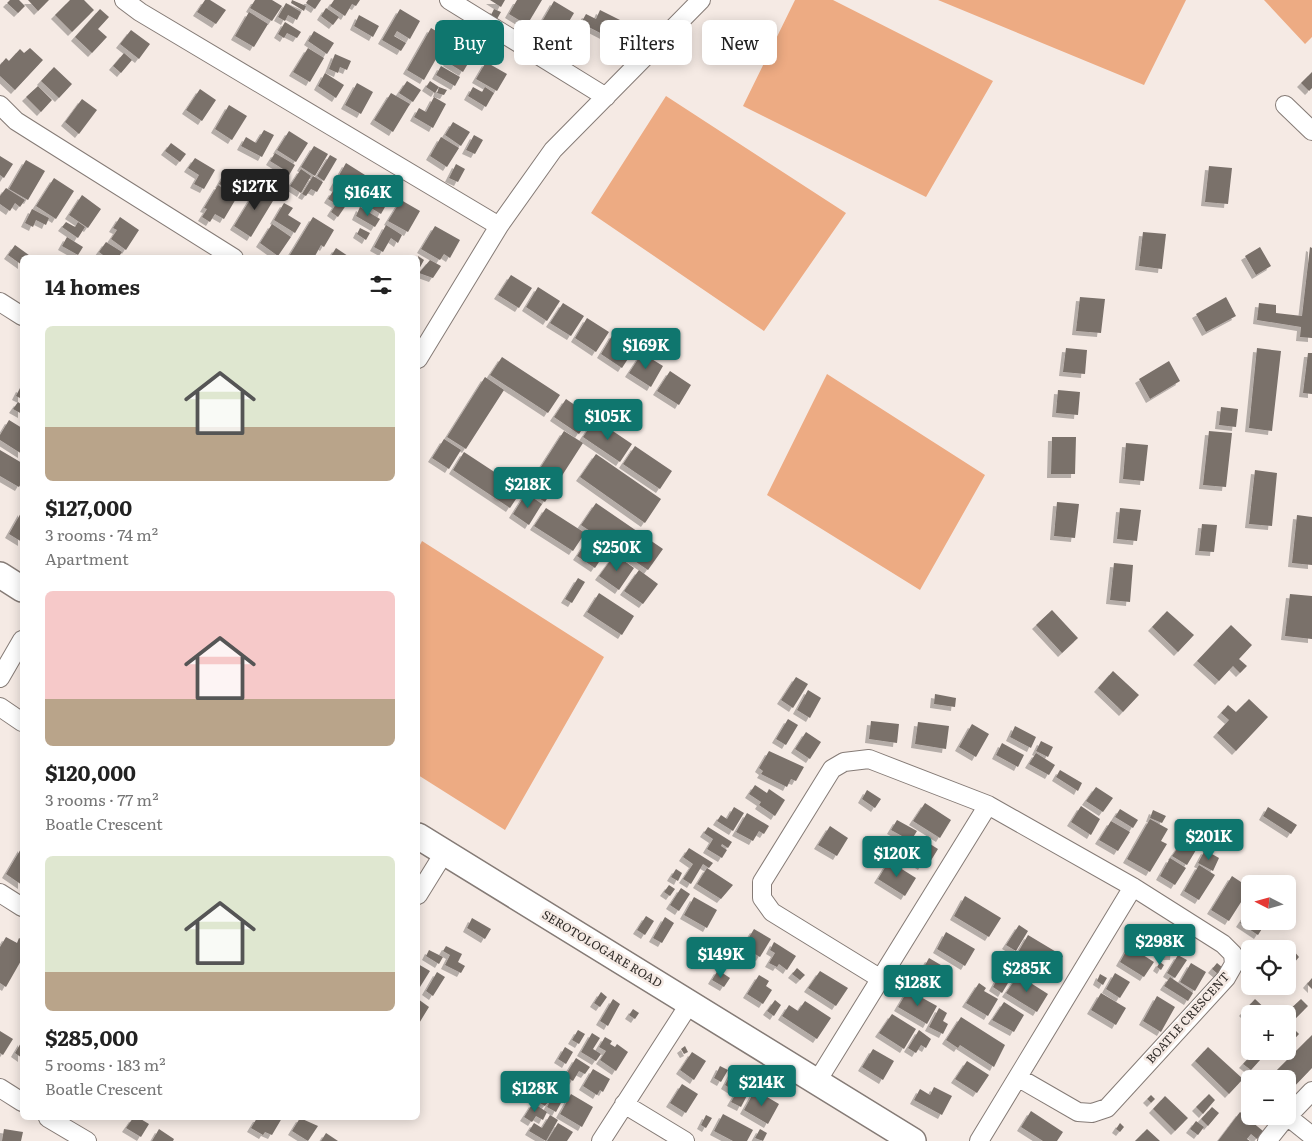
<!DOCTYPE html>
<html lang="en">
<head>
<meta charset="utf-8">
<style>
	body { margin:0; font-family:Literata,serif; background:#f2f2f2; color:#222; height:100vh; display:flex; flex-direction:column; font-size:19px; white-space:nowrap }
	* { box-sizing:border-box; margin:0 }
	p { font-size:16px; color:#767676 }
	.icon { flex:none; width:28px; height:28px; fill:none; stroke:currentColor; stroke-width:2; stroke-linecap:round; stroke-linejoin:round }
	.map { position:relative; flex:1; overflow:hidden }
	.side { position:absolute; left:20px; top:255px; width:400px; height:865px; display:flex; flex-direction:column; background:#fff; border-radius:8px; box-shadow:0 2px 12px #0003 }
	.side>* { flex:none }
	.guide { position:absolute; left:435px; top:20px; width:475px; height:45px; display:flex; gap:10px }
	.needle { width:32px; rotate:276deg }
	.buttons { position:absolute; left:1241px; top:875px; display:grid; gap:10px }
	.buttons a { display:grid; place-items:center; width:55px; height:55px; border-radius:8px; background:#fff; box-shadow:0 2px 12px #0003; font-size:25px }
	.price { position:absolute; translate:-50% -42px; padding:0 11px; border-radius:5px; background:#0f766e; color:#fff; font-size:16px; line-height:32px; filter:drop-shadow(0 1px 2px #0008) }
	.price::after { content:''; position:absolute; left:50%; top:30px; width:15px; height:11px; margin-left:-8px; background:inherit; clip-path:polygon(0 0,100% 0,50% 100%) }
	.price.on { background:#222; color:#fff }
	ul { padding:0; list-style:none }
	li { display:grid; align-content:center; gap:10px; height:265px; padding:0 25px }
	li span { display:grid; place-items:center; height:155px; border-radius:8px; color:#555 }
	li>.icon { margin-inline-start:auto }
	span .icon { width:90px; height:90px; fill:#fffc; stroke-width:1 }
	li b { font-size:21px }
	h2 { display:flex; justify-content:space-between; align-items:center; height:60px; padding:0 25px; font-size:21px }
	.chip { padding:0 18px; border-radius:8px; background:#fff; box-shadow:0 2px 12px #0003; font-size:18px; line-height:45px }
	.chip.on { background:#0f766e; color:#fff }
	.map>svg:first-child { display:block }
	.green { fill:#edab83 }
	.building { fill:#7a716b; filter:url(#shadow) }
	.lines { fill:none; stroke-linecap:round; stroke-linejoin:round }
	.street-casing { stroke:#857b76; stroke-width:20 }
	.secondary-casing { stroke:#857b76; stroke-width:28 }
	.street { stroke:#fff; stroke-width:18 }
	.secondary { stroke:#fff; stroke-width:25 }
	.labels { text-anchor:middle; stroke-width:5; stroke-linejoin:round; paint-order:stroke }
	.street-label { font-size:12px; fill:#312d2a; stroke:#f5eae4 }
</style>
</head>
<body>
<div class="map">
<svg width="1312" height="1141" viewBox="0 0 1312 1141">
	<defs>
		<filter id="shadow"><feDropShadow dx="-4" dy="4" stdDeviation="0" flood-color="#0004"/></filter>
	</defs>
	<rect width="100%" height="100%" fill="#f5eae4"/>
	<path class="green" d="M795 0H833L993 81 926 197 743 106Z
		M938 0H1186L1144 85Z
		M1264 0H1312V37L1305 44Z
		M666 96 846 213 764 331 591 213Z
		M827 374 985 475 920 590 767 495Z
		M422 541 604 657 505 830 418 775V549Z"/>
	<path class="building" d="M10 0H19L25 6 18 13 7 3Z
		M28 0H49L38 11Z
		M70 0H84L94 10 72 32 55 15Z
		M205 0H210L226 10 216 24 197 12Z
		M255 0H272L282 6 272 21 250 8Z
		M292 0 306 6 304 11 291 3Z
		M308 0H321L315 9 306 3Z
		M334 0H360L356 6 352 4 345 16 330 6Z
		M490 0H505L501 7Z
		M517 0H542L527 25 509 14Z
		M554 1 574 13 557 42 537 30Z
		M286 3 301 12 297 20 288 15 285 21 278 17Z
		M326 8 339 17 333 25 321 16Z
		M100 9 109 17 98 29 107 37 92 53 75 37Z
		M400 9 420 21 410 39 397 31 394 36 406 43 401 51 382 40Z
		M494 9 501 12 497 19 491 15Z
		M600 10 622 21 612 39 581 23 586 14 596 19Z
		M249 12 268 24 254 47 235 36Z
		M359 15 379 26 373 37 354 26Z
		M285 22 301 32 297 38 287 33 284 38 278 34Z
		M431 28 448 38 424 80 407 70Z
		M131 30 150 44 139 59 120 44Z
		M314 31 334 43 327 54 308 41Z
		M547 38 558 44 554 50 544 44Z
		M460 41 476 50 463 72 447 62Z
		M30 48 43 60 15 90 0 76V65L6 58 9 61 20 49 24 53Z
		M308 48 324 58 310 82 293 72Z
		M124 53 132 60 121 73 113 66Z
		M335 54 351 61 347 70 340 67 338 73 329 69Z
		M486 62 507 74 497 91 476 79Z
		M441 66 460 77 455 86 436 75Z
		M54 67 72 84 59 98 41 81Z
		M1312 72V88L1309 91 1301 83Z
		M325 73 344 85 336 98 318 86Z
		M407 81 421 90 413 102 399 93Z
		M430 81 439 87 435 93 426 87Z
		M357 83 373 92 361 114 345 105Z
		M38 86 52 100 41 112 26 97Z
		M439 87 447 90 444 95 437 93Z
		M473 87 482 92 485 87 494 93 486 107 468 96Z
		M200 89 216 100 202 121 186 110Z
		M391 93 410 104 393 132 374 120Z
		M434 97 446 104 433 128 414 117 419 108 426 112Z
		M82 99 97 110 79 134 65 122Z
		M229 105 247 116 232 140 215 129Z
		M453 122 470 132 461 146 445 135Z
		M264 130 274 135 262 157 241 146 246 137 256 143Z
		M289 131 308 143 296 162 277 150Z
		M474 135 483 140 475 154 466 150Z
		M441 137 459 148 447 167 430 156Z
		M171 143 186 154 180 162 165 151Z
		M314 146 328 154 315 176 301 167Z
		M275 153 295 165 285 182 278 178 283 169 270 161Z
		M330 155 337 159 324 181 317 176Z
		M0 156 13 164 4 178 0 175Z
		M195 158 215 170 204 189 194 184 199 175 188 168Z
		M26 160 45 171 28 200 9 189Z
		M346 163 365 175 352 197 333 186Z
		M456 164 465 169 458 182 449 178Z
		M1209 166 1232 168 1228 204 1205 202Z
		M228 169 248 180 239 195 219 184Z
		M301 169 311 176 301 193 290 186Z
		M255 174 262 179 258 184 251 179Z
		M313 176 323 182 317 192 311 189 306 196 302 194Z
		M54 178 74 191 56 219 36 206Z
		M375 183 393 193 381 214 363 203Z
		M218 185 237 197 224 219 215 214 210 222 202 217 207 209 204 208Z
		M259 185 276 196 251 237 234 226Z
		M6 188 25 200 20 207 15 203 10 211 0 204V196Z
		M333 191 349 201 338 217 331 212 336 204 328 199Z
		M82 195 101 209 88 228 69 215Z
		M401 200 420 211 408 232 388 221Z
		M284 203 293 208 288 215 301 223 295 233 274 220Z
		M360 207 380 219 375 227 356 216Z
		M32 209 49 218 46 225 36 220 33 227 25 223Z
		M120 217 139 230 126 250 111 239 117 230 113 228Z
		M313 217 334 230 324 247 321 245 315 256 318 258H288Z
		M66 222 75 227 78 222 85 227 78 238 62 227Z
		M272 224 291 237 278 256 260 243Z
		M386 225 402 235 398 243 391 238 383 252 374 247Z
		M435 226 460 240 450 258 444 254 440 260 421 249Z
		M360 228 370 233 366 240 357 234Z
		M1143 232 1166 234 1162 269 1139 266Z
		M67 237 83 247 78 255 62 246Z
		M106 242 122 252 118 258H107L99 252Z
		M15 245 33 258H22V265L8 255Z
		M1260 247 1271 266 1256 275 1245 256Z
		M1310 247 1312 248V338L1300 337 1301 327 1257 320 1259 303 1276 305V313L1302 316Z
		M336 248 351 258H332L331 256Z
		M418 256 424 260 418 271Z
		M430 260 441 266 433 278 419 273Z
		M511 275 532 288 519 308 498 295Z
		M538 287 560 301 547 321 526 307Z
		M1080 297 1105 299 1101 333 1076 331Z
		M1226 297 1236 316 1206 332 1196 314Z
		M563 303 584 316 571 336 550 323Z
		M587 318 609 332 596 352 575 338Z
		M613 334 635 348 622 368 601 354Z
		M1066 348 1087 350 1085 374 1063 372Z
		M1257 348 1281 351 1272 431 1249 428Z
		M642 353 663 366 651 387 629 373Z
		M1308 353H1312V394L1303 393Z
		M502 357 560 395 548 413 490 375Z
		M1169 361 1180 381 1150 399 1139 379Z
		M670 371 691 385 679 405 657 391Z
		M485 377 504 390 466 449 447 437Z
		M20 388 22 389V399L16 396Z
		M1058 390 1080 392 1078 415 1056 413Z
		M566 399 591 416 579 434 554 417Z
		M18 402 22 405V414L13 409Z
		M1221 407 1238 409 1236 427 1219 425Z
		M595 419 632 444 620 462 583 437Z
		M9 420 22 428V454L0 440V435Z
		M564 431 583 443 545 502 526 490Z
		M1209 431 1232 433 1226 487 1203 485Z
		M1052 437H1076L1075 474H1051Z
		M444 439 461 450 449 469 432 458Z
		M1126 443 1148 445 1144 481 1123 479Z
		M635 446 672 471 660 489 623 464Z
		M0 450 22 463V482L19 487 0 476Z
		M464 452 522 490 510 508 453 470Z
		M596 454 661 499 645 523 580 477Z
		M1255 470 1277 473 1272 526 1249 524Z
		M526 493 542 504 529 525 513 514Z
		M1057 502 1079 504 1075 538 1054 536Z
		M596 503 663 549 648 570 581 525Z
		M546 508 585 533 573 551 534 526Z
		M1120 508 1141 510 1137 541 1117 539Z
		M22 511V542L9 534Z
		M1297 515 1312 517V565L1292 563Z
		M1202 524 1217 525 1214 552 1199 551Z
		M591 535 609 547 595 568 577 556Z
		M615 554 634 568 619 590 599 576Z
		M1114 563 1133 565 1130 602 1110 600Z
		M639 570 658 584 643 604 624 591Z
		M578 578 585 582 572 603 565 599Z
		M599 593 634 616 622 635 587 612Z
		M1290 594 1312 596V639L1285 636Z
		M1052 610 1078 638 1062 653 1036 625Z
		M1167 611 1194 635 1178 652 1152 627Z
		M1231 625 1252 645 1239 659 1247 666 1240 673 1233 666 1219 681 1197 661Z
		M1113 671 1139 695 1123 712 1098 688Z
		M796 677 808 684 793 708 781 700Z
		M808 690 821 698 810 718 797 710Z
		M935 694 956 698 955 707 934 704Z
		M1249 699 1268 717 1236 751 1217 733 1229 720 1221 713 1228 705 1236 712Z
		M788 719 798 725 786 745 776 739Z
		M871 721 899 724 897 743 869 739Z
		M918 722 949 726 946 749 915 744Z
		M972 724 989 734 976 757 959 747Z
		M1015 726 1036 737 1031 748 1010 737Z
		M806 732 821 742 810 759 795 749Z
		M1041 741 1053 747 1048 757 1036 751Z
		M1002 743 1024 755 1018 767 996 755Z
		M769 751 804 767 796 781 791 779 787 787 761 774 763 771 759 768Z
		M1036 753 1055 765 1049 775 1029 764Z
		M1060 770 1082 783 1078 791 1056 777Z
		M755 785 767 793 769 789 785 800 775 816 759 805 761 802 749 794Z
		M1096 787 1113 798 1103 812 1086 801Z
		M867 790 881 799 875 808 862 799Z
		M925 803 951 820 940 838 913 821Z
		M1081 806 1100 819 1091 835 1071 822Z
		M734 807 744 813 733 831 717 821 721 815 727 819Z
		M1268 807 1297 825 1291 834 1263 816Z
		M1120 809 1138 820 1133 828 1115 817Z
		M1153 810 1166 816 1162 823 1150 818Z
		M747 813 769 826 764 834 759 831 753 841 736 832Z
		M1150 819 1168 829 1161 841 1167 844 1150 872 1127 859Z
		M897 820 917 831 904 852 896 846 902 836 891 830Z
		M1111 821 1130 832 1118 851 1099 840Z
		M830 826 848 838 837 856 818 845Z
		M708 827 732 842 728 848 722 844 721 846 727 850 722 858 707 849 713 839 704 833Z
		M1189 832 1202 840 1187 865 1172 856Z
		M919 837 938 849 930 862 926 859 922 866 907 856Z
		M22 847V885L6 874Z
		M689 848 713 863 709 868 703 864 691 884 683 879 693 864 683 857Z
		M1205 850 1219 858 1213 871 1198 863Z
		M1170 858 1186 868 1175 885 1160 876Z
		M889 861 916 878 905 896 878 879Z
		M1199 865 1215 875 1199 900 1184 891Z
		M707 868 733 885 721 899 697 884Z
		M676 869 682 873 678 881 671 877Z
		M1232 876 1250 888 1229 921 1211 910Z
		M669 885 675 889 670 896 664 892Z
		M681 888 690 894 679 911 670 905Z
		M965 896 1001 918 989 937 954 916Z
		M694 897 717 910 707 928 684 915Z
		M1250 908V921H1267L1258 935 1240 923Z
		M646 916 654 921 645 935 637 930Z
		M665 917 674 923 662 943 653 938Z
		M472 918 491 929 485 939 467 928Z
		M1019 925 1028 931 1016 951 1006 945Z
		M1151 926 1168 936 1159 952 1142 943Z
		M754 929 771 939 760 957 743 947Z
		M946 932 975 949 965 966 937 949Z
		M1028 935 1063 956 1052 975 1017 954Z
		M6 937 17 943 19 938 22 940V959L6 987 0 983V947Z
		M774 942 796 956 787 970 779 964 777 967 769 963 775 953 770 950Z
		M1168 943 1175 944 1174 956H1167Z
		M446 946 462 954 458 962 465 966 461 973 445 965 450 955 443 951Z
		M1129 946 1154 962 1144 977 1120 962Z
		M429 950 443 957 439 964 426 956Z
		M1293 950 1299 957 1294 963 1288 956Z
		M1178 955 1187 960 1175 978 1167 973Z
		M929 958 951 971 944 984 938 981 937 984 920 974Z
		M1160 962 1164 965 1161 970 1157 967Z
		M1191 963 1206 972 1195 991 1180 982Z
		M1217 963 1223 968 1218 974 1212 969Z
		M418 964 430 971 420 987 418 985Z
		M1004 967 1014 973 1002 993 993 987Z
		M797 968 805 975 800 980 792 974Z
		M718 970 730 978 724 987 712 980Z
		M820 971 848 988 836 1006 808 988Z
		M437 972 445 977 433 996 426 991Z
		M1115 973 1130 982 1120 998 1106 989Z
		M1100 974 1107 978 1103 985 1097 981Z
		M759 975 769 981 766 986 772 990 763 1004 747 994Z
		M1018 975 1048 994 1037 1012 1006 993Z
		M1170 977 1193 993 1188 1001 1164 986Z
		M1312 978V989L1307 984Z
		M979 983 986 988 984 991 998 999 988 1016 966 1003Z
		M908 990 937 1006 927 1024 898 1007Z
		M601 992 607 997 600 1007 594 1003Z
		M1101 993 1126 1008 1116 1025 1091 1010Z
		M1157 996 1175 1007 1161 1032 1143 1021Z
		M418 999 429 1007 418 1025Z
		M613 999 620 1004 608 1026 600 1021Z
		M1255 999 1271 1014H1250V1019L1243 1012Z
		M1301 999 1308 1006 1293 1021 1285 1014Z
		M775 1000 781 1005 774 1016 767 1011Z
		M805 1001 831 1018 817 1039 782 1016 789 1005 798 1011Z
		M1004 1002 1024 1015 1014 1032 992 1020Z
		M939 1008 947 1013 943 1021 948 1024 943 1034 929 1027Z
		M633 1009 639 1013 635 1019 629 1015Z
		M892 1014 916 1029 904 1049 879 1033Z
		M961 1017 1005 1045 994 1067 960 1045 958 1048 946 1040Z
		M1291 1026 1299 1034 1288 1046V1027L1289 1029Z
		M578 1030 585 1034 579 1044 572 1040Z
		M919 1030 931 1039 926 1048 921 1045 916 1053 908 1048Z
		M0 1031 13 1039 3 1055 0 1053Z
		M592 1033 600 1038 593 1049 601 1054 596 1061 581 1052Z
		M1312 1035V1068L1288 1093V1079H1268Z
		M605 1037 612 1041 610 1044 615 1047 617 1044 628 1052 616 1071 600 1060 606 1051 599 1047Z
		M22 1041V1058L15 1053Z
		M685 1046 688 1052 684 1054 681 1049Z
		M565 1047 573 1052 566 1064 558 1059Z
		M1208 1047 1243 1079 1229 1094 1195 1061Z
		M873 1049 894 1061 883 1080 862 1067Z
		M692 1052 706 1061 694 1080 680 1070Z
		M1254 1052 1261 1059 1251 1070 1243 1064Z
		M576 1058 590 1067 585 1074 579 1071 573 1081 565 1076Z
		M967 1061 989 1075 977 1093 955 1079Z
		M720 1066 728 1070 721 1082 714 1078Z
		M593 1069 610 1079 603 1092 600 1090 597 1095 583 1086Z
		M732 1072 740 1077 733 1090 725 1085Z
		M742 1083 751 1088 741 1107 731 1102Z
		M682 1084 698 1094 686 1113 670 1103Z
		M558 1087 567 1092 556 1112 547 1107Z
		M934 1087 952 1096 942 1115 914 1100 920 1089 930 1095Z
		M755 1090 779 1104 768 1124 744 1110Z
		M571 1094 593 1107 582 1127 560 1114Z
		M1209 1094 1215 1100 1203 1114 1196 1107Z
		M1151 1095 1155 1099 1151 1103 1147 1099Z
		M542 1096 549 1101 545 1106 538 1102Z
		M1165 1096 1188 1118 1175 1131 1153 1109Z
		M533 1103 547 1112 543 1120 536 1116 532 1122 524 1117Z
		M1212 1107 1219 1113 1208 1126 1201 1119Z
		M1031 1111 1063 1132 1057 1141H1043L1021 1127Z
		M1240 1112 1263 1131 1257 1139 1251 1134 1247 1139 1250 1141H1218Z
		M723 1114 753 1130 747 1141H733L714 1131Z
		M550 1115 558 1120 546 1141 529 1131 534 1123 542 1128Z
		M706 1115 712 1118 706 1128 701 1125Z
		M133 1118H139L149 1124 141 1137 126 1128Z
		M257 1118H282L272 1135 265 1132 263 1135 251 1128Z
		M300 1118 318 1126 308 1141 292 1131Z
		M1196 1121 1204 1127 1198 1135 1190 1129Z
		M558 1123 573 1132 567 1141H547Z
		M1120 1123 1124 1127 1120 1132 1116 1129Z
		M4 1129 23 1132 21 1141H2Z
		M159 1129 174 1139 173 1141H152Z
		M760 1129 767 1133 763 1141 755 1138Z
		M1147 1129 1160 1141H1135Z
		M326 1133 338 1141H321Z"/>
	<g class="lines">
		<defs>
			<path id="street" d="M124 0 140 12 499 226
				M449 0 606 97
				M0 105 16 121 35 133 234 258
				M1285 105 1312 131
				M0 302 22 316
				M418 359 499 226 553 150 701 0
				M0 678 22 640
				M0 707 22 722
				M0 893 22 907
				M418 895 444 853
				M881 979 772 912 762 898V882L832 769 844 762 869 759 988 805 1133 887 1223 944 1233 954 1234 964 1226 978 1107 1108 1092 1113 1078 1112 1019 1078
				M816 1083 988 805
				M0 1088 22 1102
				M624 1104 685 1141
				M1287 1116 1312 1136
				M1288 1116 1312 1091
				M48 1118 87 1141
				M601 1141 690 1003
				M979 1141 1133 887
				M1267 1141 1287 1116"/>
			<path id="secondary" d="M0 575 22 589
				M418 836 913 1141"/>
		</defs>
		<use href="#street" class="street-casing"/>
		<use href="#secondary" class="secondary-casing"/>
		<use href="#street" class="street"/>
		<use href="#secondary" class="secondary"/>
	</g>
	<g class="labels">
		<g class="street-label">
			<text transform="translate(602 949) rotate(31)" y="4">SEROTOLOGARE ROAD</text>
			<text transform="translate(1188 1018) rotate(-48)" y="4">BOATLE CRESCENT</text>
		</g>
	</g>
</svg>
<div class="buttons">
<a><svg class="needle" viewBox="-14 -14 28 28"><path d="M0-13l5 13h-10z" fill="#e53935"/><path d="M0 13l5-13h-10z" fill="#767676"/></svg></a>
<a><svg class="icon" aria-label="locate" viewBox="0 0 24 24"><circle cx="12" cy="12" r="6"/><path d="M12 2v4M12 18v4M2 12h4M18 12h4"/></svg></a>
<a>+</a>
<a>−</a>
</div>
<b class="price on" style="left:255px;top:211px">$127K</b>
<b class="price" style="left:368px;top:217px">$164K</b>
<b class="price" style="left:646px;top:370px">$169K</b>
<b class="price" style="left:608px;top:441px">$105K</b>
<b class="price" style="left:528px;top:509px">$218K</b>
<b class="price" style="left:617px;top:572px">$250K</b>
<b class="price" style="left:1209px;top:861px">$201K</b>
<b class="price" style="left:897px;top:878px">$120K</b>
<b class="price" style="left:1160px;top:966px">$298K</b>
<b class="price" style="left:721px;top:979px">$149K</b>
<b class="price" style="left:1027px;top:993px">$285K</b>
<b class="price" style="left:918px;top:1007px">$128K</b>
<b class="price" style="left:762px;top:1107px">$214K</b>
<b class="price" style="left:535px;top:1113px">$128K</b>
<div class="guide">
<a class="chip on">Buy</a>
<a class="chip">Rent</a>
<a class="chip">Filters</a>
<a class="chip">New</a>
</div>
<section class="side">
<h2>14 homes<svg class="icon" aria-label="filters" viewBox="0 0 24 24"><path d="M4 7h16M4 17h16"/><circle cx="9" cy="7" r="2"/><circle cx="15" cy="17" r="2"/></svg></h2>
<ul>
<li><span style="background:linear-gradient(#dfe7d0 65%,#b9a48a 0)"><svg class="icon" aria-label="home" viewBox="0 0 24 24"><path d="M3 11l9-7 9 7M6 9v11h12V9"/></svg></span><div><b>$127,000</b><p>3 rooms · 74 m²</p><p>Apartment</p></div></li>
<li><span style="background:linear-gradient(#f6c9c9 70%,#b9a48a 0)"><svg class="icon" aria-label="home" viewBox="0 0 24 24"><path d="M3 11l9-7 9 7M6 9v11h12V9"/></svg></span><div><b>$120,000</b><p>3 rooms · 77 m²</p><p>Boatle Crescent</p></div></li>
<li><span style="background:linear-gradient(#dfe7d0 75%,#b9a48a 0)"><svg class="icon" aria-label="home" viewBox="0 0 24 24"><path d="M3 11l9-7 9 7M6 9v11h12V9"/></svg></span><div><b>$285,000</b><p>5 rooms · 183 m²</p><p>Boatle Crescent</p></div></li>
</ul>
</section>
</div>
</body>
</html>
